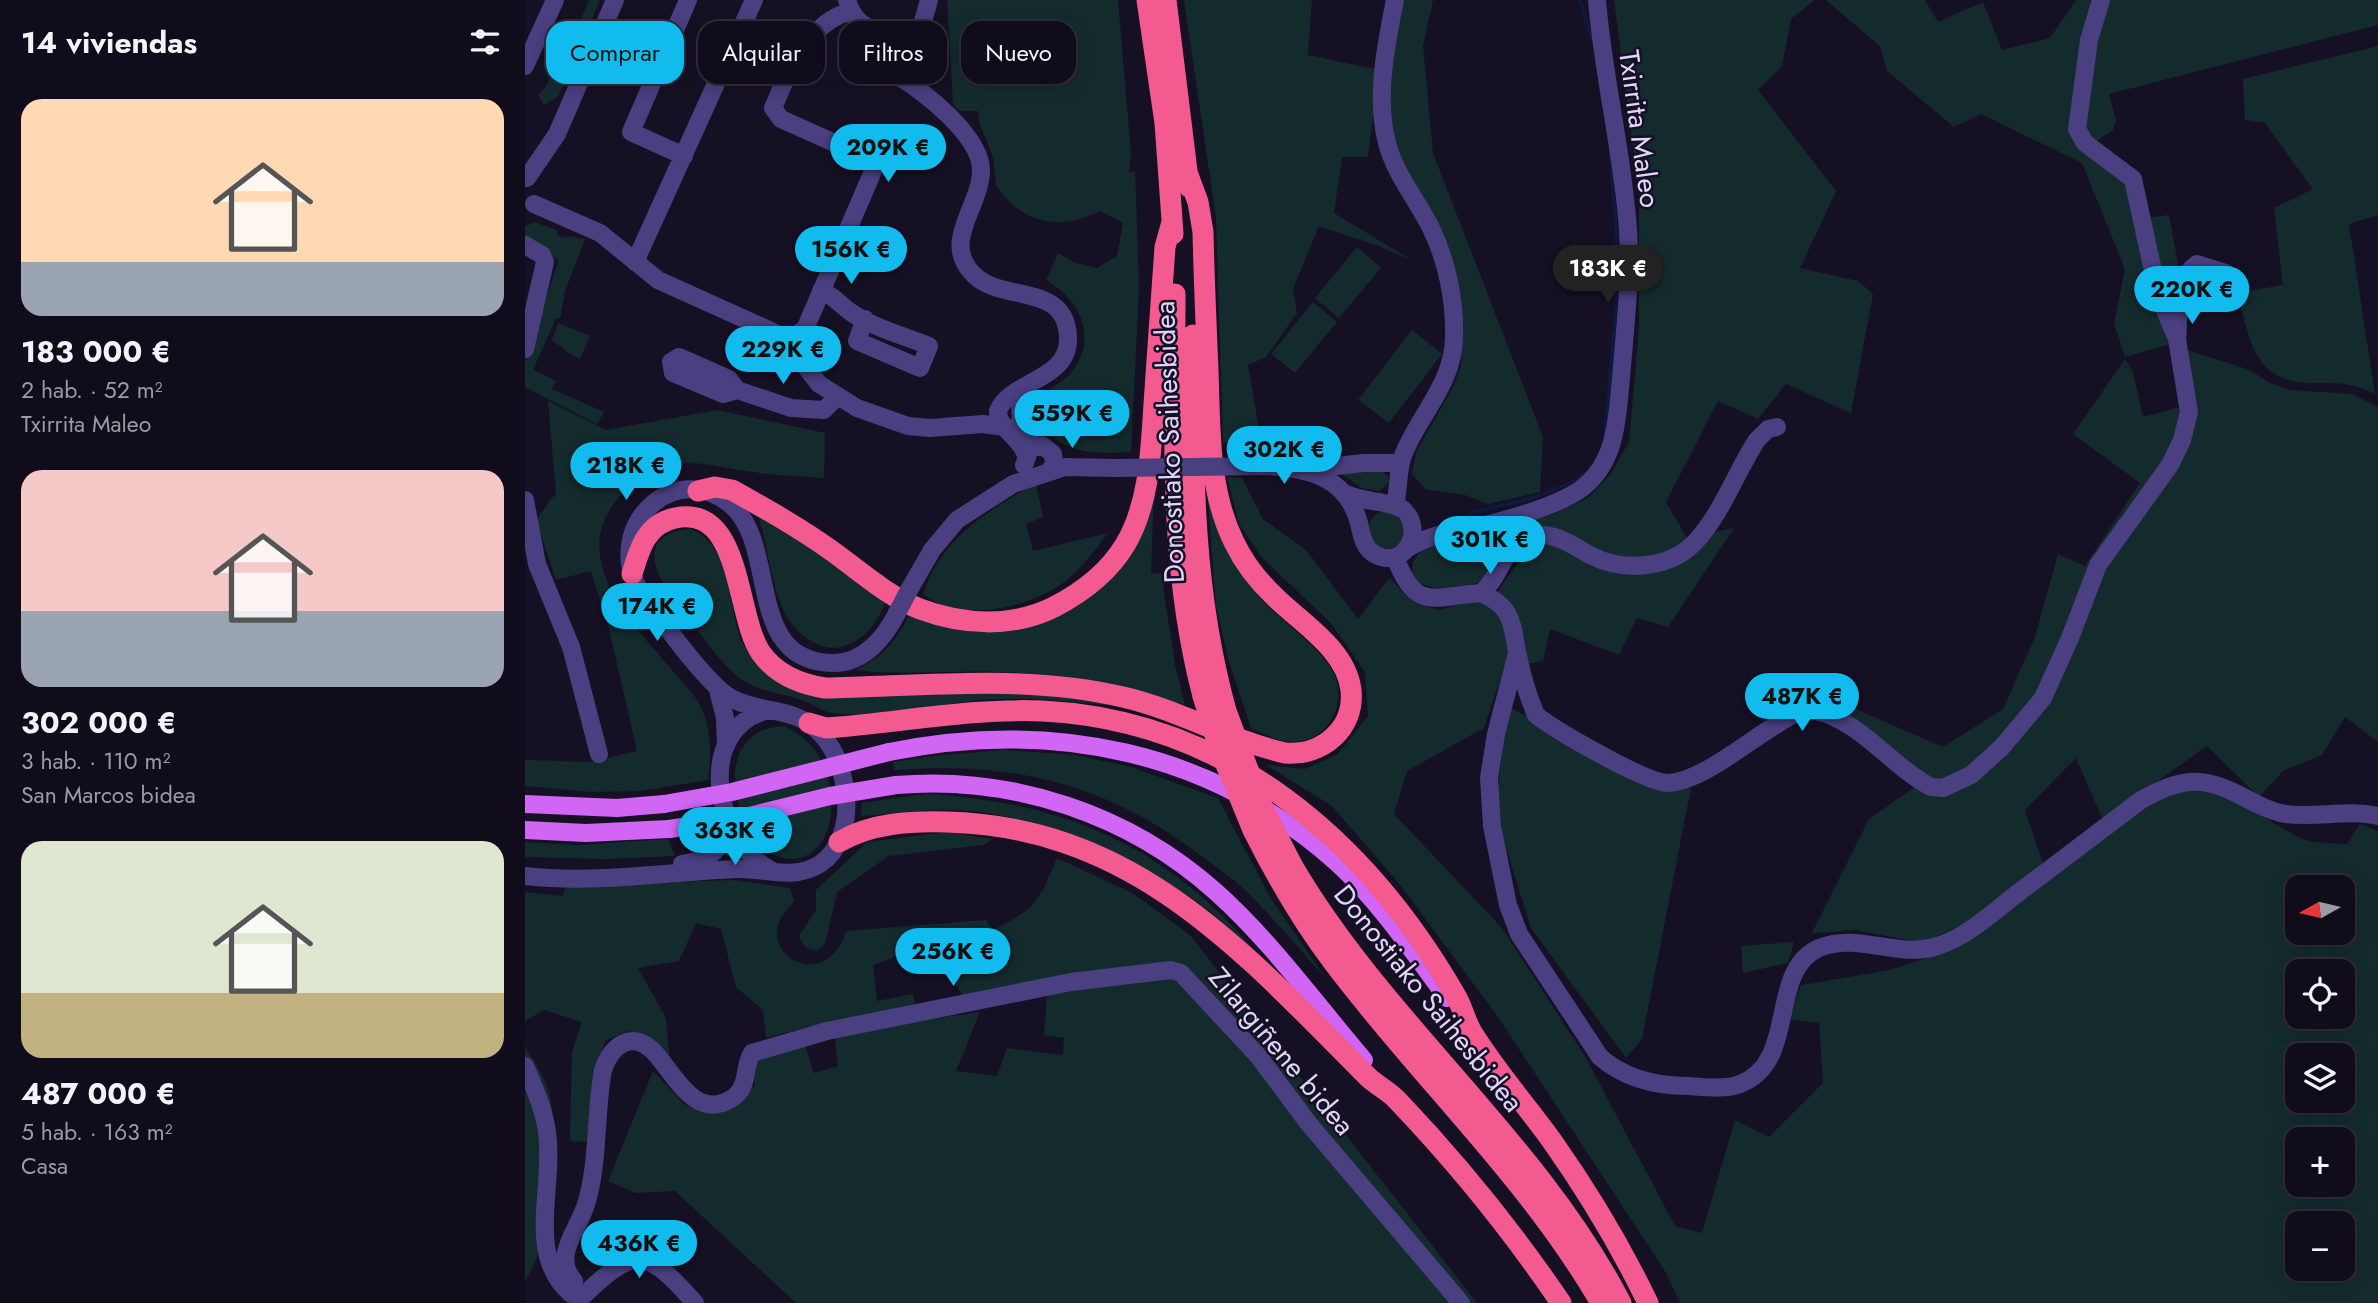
<!DOCTYPE html>
<html lang="es">
<head>
<meta charset="utf-8">
<style>
	body { margin:0; font-family:Jost,sans-serif; background:#191524; color:#f1f3f6; height:100vh; display:flex; flex-direction:column; font-size:26px; white-space:nowrap }
	* { box-sizing:border-box; margin:0 }
	p { font-size:23px; color:#9c9ba3 }
	.icon { flex:none; width:38px; height:38px; fill:none; stroke:currentColor; stroke-width:2; stroke-linecap:round; stroke-linejoin:round }
	.map { position:relative; flex:1; overflow:hidden }
	.drawer { display:flex; flex-direction:column; background:#100c1b; width:525px }
	.drawer>* { flex:none }
	.guide { position:absolute; left:21px; top:21px; width:665px; height:63px; display:flex; gap:14px }
	.needle { width:46px; rotate:262deg }
	.buttons { position:absolute; left:1760px; top:875px; display:grid; gap:14px }
	.buttons a { display:grid; place-items:center; width:70px; height:70px; border-radius:14px; background:#100c1b; box-shadow:0 4px 18px #0003,0 0 0 2px #302c3a; font-size:35px }
	.price { position:absolute; translate:-50% -60px; padding:0 16px; border-radius:24px; background:#1be; color:#111; font-size:23px; line-height:46px; filter:drop-shadow(0 2px 4px #0008) }
	.price::after { content:''; position:absolute; left:50%; top:42px; width:21px; height:16px; margin-left:-10px; background:inherit; clip-path:polygon(0 0,100% 0,50% 100%) }
	.price.selected { background:#222; color:#fff }
	ul { padding:0; list-style:none }
	li { display:grid; align-content:center; gap:14px; height:371px; padding:0 21px }
	li span { display:grid; place-items:center; height:217px; border-radius:21px; color:#555 }
	li>.icon { margin-inline-start:auto }
	span .icon { width:126px; height:126px; fill:#fffc; stroke-width:1 }
	li b { font-size:30px }
	h2 { display:flex; justify-content:space-between; align-items:center; height:84px; padding:0 21px; font-size:30px }
	.pill { padding:0 24px; border-radius:21px; background:#100c1b; box-shadow:0 4px 18px #0003,0 0 0 2px #302c3a; font-size:24px; line-height:63px }
	.pill.selected { background:#1be; color:#111 }
	main { display:flex; flex:1; min-height:0 }
	.map>svg:first-child { display:block }
	.green { fill:#142b2e; fill-rule:evenodd }
	.lines { fill:none; stroke-linecap:round; stroke-linejoin:round }
	.stream { stroke:#0e1940; stroke-width:3.5 }
	.minor { stroke:#4a3f80; stroke-width:18 }
	.major { stroke:#d165f4; stroke-width:18 }
	.highway { stroke:#f35a90; stroke-width:21 }
	.minor-bridge { stroke:#4a3f80; stroke-width:18 }
	.major-bridge { stroke:#d165f4; stroke-width:18 }
	.highway-bridge { stroke:#f35a90; stroke-width:21 }
	.labels { text-anchor:middle; stroke-width:5; stroke-linejoin:round; paint-order:stroke }
	.street-label { font-size:28px; fill:#e0d6fc; stroke:#161024 }
</style>
</head>
<body>
<main>
<section class="drawer">
<h2>14 viviendas<svg class="icon" aria-label="filters" viewBox="0 0 24 24"><path d="M4 7h16M4 17h16"/><circle cx="9" cy="7" r="2"/><circle cx="15" cy="17" r="2"/></svg></h2>
<ul>
<li><span style="background:linear-gradient(#ffd9b3 75%,#9aa5b1 0)"><svg class="icon" aria-label="home" viewBox="0 0 24 24"><path d="M3 11l9-7 9 7M6 9v11h12V9"/></svg></span><div><b>183 000 €</b><p>2 hab. · 52 m²</p><p>Txirrita Maleo</p></div></li>
<li><span style="background:linear-gradient(#f6c9c9 65%,#9aa5b1 0)"><svg class="icon" aria-label="home" viewBox="0 0 24 24"><path d="M3 11l9-7 9 7M6 9v11h12V9"/></svg></span><div><b>302 000 €</b><p>3 hab. · 110 m²</p><p>San Marcos bidea</p></div></li>
<li><span style="background:linear-gradient(#dfe7d0 70%,#c2b280 0)"><svg class="icon" aria-label="home" viewBox="0 0 24 24"><path d="M3 11l9-7 9 7M6 9v11h12V9"/></svg></span><div><b>487 000 €</b><p>5 hab. · 163 m²</p><p>Casa</p></div></li>
</ul>
</section>
<div class="map">
<svg width="1853" height="1303" viewBox="0 0 1853 1303">
	<rect width="100%" height="100%" fill="#161024"/>
	<path class="green" d="M64 0H75L33 97 19 105 13 95 21 86 47 27 52 29Z
		M422 0H593L606 154 604 173 610 171 614 289 606 452C577 454 529 456 518 419 516 412 517 400 521 394 528 385 540 381 546 373 574 338 555 299 521 280L533 253 551 263 572 268 592 256 598 223 575 211C545 226 510 228 484 201 480 197 473 190 471 184 469 174 470 162 466 152 460 134 455 131 453 111H434L428 104Z
		M659 0H787L783 55 854 70 843 157H817L809 213 888 261 854 246 794 226 768 289 772 313 741 357 723 365 736 441 698 443 691 218Z
		M872 0H908L898 46 908 153 1018 437 1015 492 963 504 940 495 900 489 887 474 891 452 929 385 936 366 937 343 928 291 872 163 861 122Z
		M1089 0H1290L1266 19 1257 66 1233 90 1311 191 1275 268 1333 281 1348 294 1326 413 1261 384 1233 419 1193 401 1141 502 1162 538 1209 528 1143 627 1112 618 1094 655 1025 629 1018 661 979 668 959 728 882 771 869 814 977 928 1061 1058 1150 1226 1177 1233 1210 1120 1244 1137 1298 1083 1294 1023 1264 1019 1276 985 1365 970 1419 952 1629 797C1700 770 1719 812 1778 839 1790 844 1808 843 1822 844L1835 824 1853 831V1303H1155L1140 1271 973 1017 876 886 807 806 741 765 780 769 813 754 843 716 840 672 805 622 737 558 714 524 702 477 717 478 738 519 782 551 833 619 864 578 888 602 913 610 971 594 1017 528 978 539 967 553 960 577 953 583 912 589 894 583 887 573 888 562 894 553 909 545 1026 515 1063 498 1085 475 1104 442 1114 328V193ZM1773 887H1818V933H1773ZM1773 971H1818V1017H1773ZM1773 1055H1818V1101H1773ZM1773 1139H1818V1185H1773ZM1773 1223H1818V1269H1773Z
		M1301 0H1400L1413 22 1458 2 1477 50 1525 38 1551 0H1570L1547 126 1602 181 1646 344 1600 357 1589 323 1600 269 1557 163 1456 114 1429 127 1362 71 1355 46Z
		M1581 0H1853V25L1584 94 1591 120 1588 130 1570 142 1557 126 1565 59Z
		M356 54a14 14 0 1 1 28 0a14 14 0 1 1-28 0Z
		M1853 46V215L1824 224 1850 394C1826 382 1813 383 1787 383 1728 383 1725 339 1712 293L1758 285 1749 208 1788 189 1740 123 1720 120 1718 79Z
		M1644 215 1654 270 1648 323 1622 218Z
		M9 222 32 230V235L40 238 45 236 60 239 40 291 35 319 31 318 8 370 31 381 27 389 79 412 72 424 0 387V361L34 260 0 241V227Z
		M832 247 856 268 814 318 790 298Z
		M788 302 812 322 770 373 746 354Z
		M33 323 65 336 55 359C43 354 38 347 27 341Z
		M887 330 917 354 864 423 833 400Z
		M1659 349 1725 370 1745 383 1764 390 1827 394 1853 407V742L1820 717 1797 755 1758 771 1734 797 1682 746 1578 820 1551 758 1500 810 1518 864 1445 921 1397 943 1331 930 1287 933 1344 819 1390 787C1356 757 1323 731 1280 714L1285 699 1312 701 1418 747 1478 709 1510 637 1533 554 1560 566 1615 483 1548 434 1600 359 1608 372 1618 417 1666 404Z
		M23 401 81 430 192 410 300 433 299 478C276 476 252 476 229 472 209 470 187 464 166 463 142 462 111 478 95 496 38 560 112 627 153 677 161 687 171 696 176 707 187 730 186 755 183 780L115 791 66 792 0 786V760L65 762 112 751 84 629 66 571 31 580 11 520 31 493Z
		M857 472 863 476 864 482 854 491 837 488 815 473Z
		M681 477C697 514 710 554 730 590 744 615 790 640 807 670 824 699 806 739 771 742 755 743 740 735 726 728L703 658 691 605Z
		M511 483 518 517 501 524 508 551 583 533C569 552 555 571 535 585 504 606 458 616 421 607 413 605 405 598 398 594 417 537 462 512 511 483Z
		M629 491 626 574 636 573 650 665 660 705C600 686 538 674 475 672 426 670 379 676 330 670 360 656 368 644 384 616L411 625 446 631 541 610Z
		M843 530a19 19 0 1 1 38 0a19 19 0 1 1-38 0Z
		M234 518 259 530 361 601C352 623 342 638 319 646 308 650 298 647 288 642 246 620 247 559 234 518Z
		M165 529C210 547 201 606 218 644 227 662 244 674 261 686L530 694 610 708C559 703 508 696 456 700 419 703 336 720 303 712 295 710 287 703 279 701 259 693 238 693 219 681 200 669 187 648 173 631 150 604 92 536 165 529Z
		M982 706 1134 787 1166 788 1117 1039 1101 1058 1006 928 977 835 973 790Z
		M259 726C272 732 283 740 291 752 310 778 315 836 284 854 224 889 165 730 259 726Z
		M480 750 550 755 606 767 693 798 745 897 799 976C773 948 748 917 720 890 707 878 692 868 678 857 579 782 491 762 369 770L368 762 416 755Z
		M400 794C542 802 644 847 735 957 717 940 699 922 679 907 619 861 524 820 448 811 411 807 372 813 336 816L337 803Z
		M421 832 468 839 459 845 364 856 312 892 300 944 293 950C282 950 279 947 274 936L291 910V890L342 842Z
		M143 839 150 856 81 859 0 857V842L54 845Z
		M532 858 607 893 665 935 952 1303H271L150 1191 111 1193 83 1181 128 1071 160 1105 195 1109 230 1086 227 1066 232 1057 279 1043 289 1073 313 1066 309 1033 455 1012 431 1071 472 1076 482 1048 538 1055 539 1038 519 1035 523 982 442 1001 403 945 348 965 352 1001 388 994 391 1009 290 1025 241 1038 238 1010 211 987 196 929 171 923 154 961 113 968 141 1018 145 1063 124 1038 103 1031 81 1040 70 1067 65 1142 45 1141 47 1052 57 1022 19 1010 0 1021V892L38 896 41 886 209 880 265 888 269 901C265 907 255 917 253 925 244 964 304 987 321 931L461 920 468 930C512 908 513 903 532 858Z
		M1269 942 1263 963 1218 973 1216 946Z
		M0 1046C7 1059 18 1074 23 1089 35 1126 25 1252 0 1280Z"/>
	<g class="lines">
		<path class="stream" d="M1055 0 1068 44
			M1080 434 1091 308V228L1085 152
			M944 513C986 503 1027 497 1063 472"/>
		<path class="minor" d="M322 0C329 23 342 30 365 34
			M870 0C861 45 850 97 862 143 870 174 892 200 906 228 922 261 930 301 929 337 929 382 895 414 879 453 872 469 874 489 870 506
			M350 53a20 20 0 1 1 40 0a20 20 0 1 1-40 0Z
			M390 50 404 0
			M0 66 30 0
			M369 74C397 89 456 136 456 170 456 207 415 242 449 275 477 303 541 282 543 337 545 381 485 380 473 411 473 429 495 437 501 455
			M159 156 106 132 163 0
			M2 178 32 134 90 0
			M9 204 75 233 133 280 257 336 294 384 332 408 383 426 405 428 458 424 487 428 503 434
			M0 245 17 255 20 262 0 349
			M110 262 229 0
			M296 291C310 296 316 306 327 313 349 328 380 336 404 346L395 368 332 341 340 319
			M257 336H269L280 329 352 162 256 119 248 108C265 69 281 25 325 11
			M1652 339C1655 314 1649 280 1672 264L1701 273
			M502 388C492 405 493 422 505 437
			M212 390 198 394 148 373 146 362 154 357 204 379 212 390 266 408 299 410 312 397
			M499 465 505 449 517 445 528 454 529 464 525 470
			M741 466C783 468 822 477 834 523 837 536 838 548 851 555 877 568 897 537 883 515
			M784 469 838 463H876
			M821 494C840 503 864 500 879 510
			M0 500 12 564 46 647 74 754
			M883 548C906 534 927 532 952 527 982 520 1032 506 1056 489 1092 462 1092 418 1096 378 1100 329 1106 280 1103 230 1098 153 1078 77 1072 0
			M870 557C891 613 908 596 956 593 990 608 986 624 993 656 997 676 1003 696 1011 715 1030 730 1121 783 1143 783 1174 782 1220 744 1246 728 1259 720 1275 708 1290 711 1334 719 1368 768 1406 787L1418 788 1446 775 1477 747 1518 698 1545 638 1573 565 1645 465 1657 440 1664 412 1652 339 1633 294 1608 179 1560 143 1552 129 1564 40 1576 0
			M384 590 407 550 432 520 488 484 540 467 590 468
			M956 593C977 577 977 543 1008 536 1030 531 1049 547 1067 556 1099 572 1146 569 1171 541 1197 513 1211 472 1232 440L1243 429 1252 427
			M991 657 971 734 964 778 967 826 983 905 994 934 1075 1057C1099 1078 1130 1086 1163 1086 1178 1087 1201 1090 1215 1084 1274 1062 1242 971 1294 948 1332 932 1371 958 1409 947 1441 938 1467 913 1493 893 1534 862 1575 831 1616 800 1662 775 1680 776 1726 801 1736 806 1749 813 1761 814 1792 818 1823 809 1853 816
			M193 690 200 718 201 746
			M244 710C168 728 189 841 246 870
			M157 864C186 860 200 849 202 819
			M0 876C71 884 141 872 212 869 240 868 268 881 295 864 316 850 323 822 321 798 319 774 311 748 293 731 268 706 235 714 206 698 180 683 129 611 111 584 82 520 154 459 207 506 254 547 219 663 309 663 339 663 360 637 372 613
			M0 1066C9 1087 19 1109 22 1132 30 1188 0 1254 46 1294L49 1281C26 1255 55 1229 62 1201 74 1158 70 1114 78 1070 86 1046 107 1029 129 1052 149 1073 171 1124 209 1097 224 1086 218 1068 227 1053L302 1031 546 982 646 970 656 973 734 1057 784 1124 936 1303
			M56 1298C110 1245 121 1248 170 1303"/>
		<path class="major" d="M364 752C526 719 685 750 811 862 854 901 888 952 922 998
			M371 785C487 775 604 814 691 892 746 941 791 1004 839 1060
			M0 804 92 808 139 804
			M0 830 61 833 144 829"/>
		<path class="highway" d="M622 0 640 123 648 234
			M641 0 664 187
			M650 294C650 429 643 564 678 696
			M668 335C668 465 666 584 701 711
			M173 491 190 487 207 490C241 509 275 528 307 551 335 571 362 596 395 609 438 625 487 628 529 607 558 592 583 573 600 545 627 500 626 440 630 390 633 342 637 294 640 247L647 222
			M107 574C114 550 121 524 150 518 218 504 210 616 236 653 251 674 274 684 300 688 399 686 500 674 598 697 654 710 704 740 760 753 797 756 830 729 826 690 821 649 776 623 750 597 733 581 719 563 709 542 683 490 685 427 683 370 681 324 679 278 678 232L673 202 663 175
			M284 723 301 728C373 723 444 708 517 711 704 720 842 841 932 998 938 1009 941 1023 948 1034 971 1071 1001 1105 1027 1141 1063 1192 1096 1247 1123 1303
			M728 830C751 876 777 921 808 962 895 1078 1002 1176 1076 1303
			M314 842C346 823 385 821 422 822 612 827 720 954 844 1078 853 1086 865 1092 873 1101 932 1163 988 1232 1036 1303
			M767 865C860 1024 1011 1139 1096 1303"/>
		<path class="minor-bridge" d="M590 468 741 466
			M372 613 384 590"/>
		<path class="major-bridge" d="M139 804 207 792 364 752
			M144 829 212 819 305 796 371 785"/>
		<path class="highway-bridge" d="M678 696 693 745 728 830
			M701 711 736 804 767 865"/>
	</g>
	<g class="labels">
		<g class="street-label">
			<text transform="translate(1115 129) rotate(82)" y="10">Txirrita Maleo</text>
			<text transform="translate(644 442) rotate(-92)" y="10">Donostiako Saihesbidea</text>
			<text transform="translate(904 998) rotate(51)" y="10">Donostiako Saihesbidea</text>
			<text transform="translate(757 1051) rotate(50)" y="10">Zilargiñene bidea</text>
		</g>
	</g>
</svg>
<div class="buttons">
<a><svg class="needle" viewBox="-14 -14 28 28"><path d="M0-13l5 13h-10z" fill="#e53935"/><path d="M0 13l5-13h-10z" fill="#9c9ba3"/></svg></a>
<a><svg class="icon" aria-label="locate" viewBox="0 0 24 24"><circle cx="12" cy="12" r="6"/><path d="M12 2v4M12 18v4M2 12h4M18 12h4"/></svg></a>
<a><svg class="icon" aria-label="layers" viewBox="0 0 24 24"><path d="M12 4l9 5-9 5-9-5zM3 14l9 5 9-5"/></svg></a>
<a>+</a>
<a>−</a>
</div>
<b class="price" style="left:363px;top:184px">209K €</b>
<b class="price" style="left:326px;top:286px">156K €</b>
<b class="price selected" style="left:1083px;top:305px">183K €</b>
<b class="price" style="left:1667px;top:326px">220K €</b>
<b class="price" style="left:258px;top:386px">229K €</b>
<b class="price" style="left:547px;top:450px">559K €</b>
<b class="price" style="left:759px;top:486px">302K €</b>
<b class="price" style="left:101px;top:502px">218K €</b>
<b class="price" style="left:965px;top:576px">301K €</b>
<b class="price" style="left:132px;top:643px">174K €</b>
<b class="price" style="left:1277px;top:733px">487K €</b>
<b class="price" style="left:210px;top:867px">363K €</b>
<b class="price" style="left:428px;top:988px">256K €</b>
<b class="price" style="left:114px;top:1280px">436K €</b>
<div class="guide">
<a class="pill selected">Comprar</a>
<a class="pill">Alquilar</a>
<a class="pill">Filtros</a>
<a class="pill">Nuevo</a>
</div>
</div>
</main>
</body>
</html>
